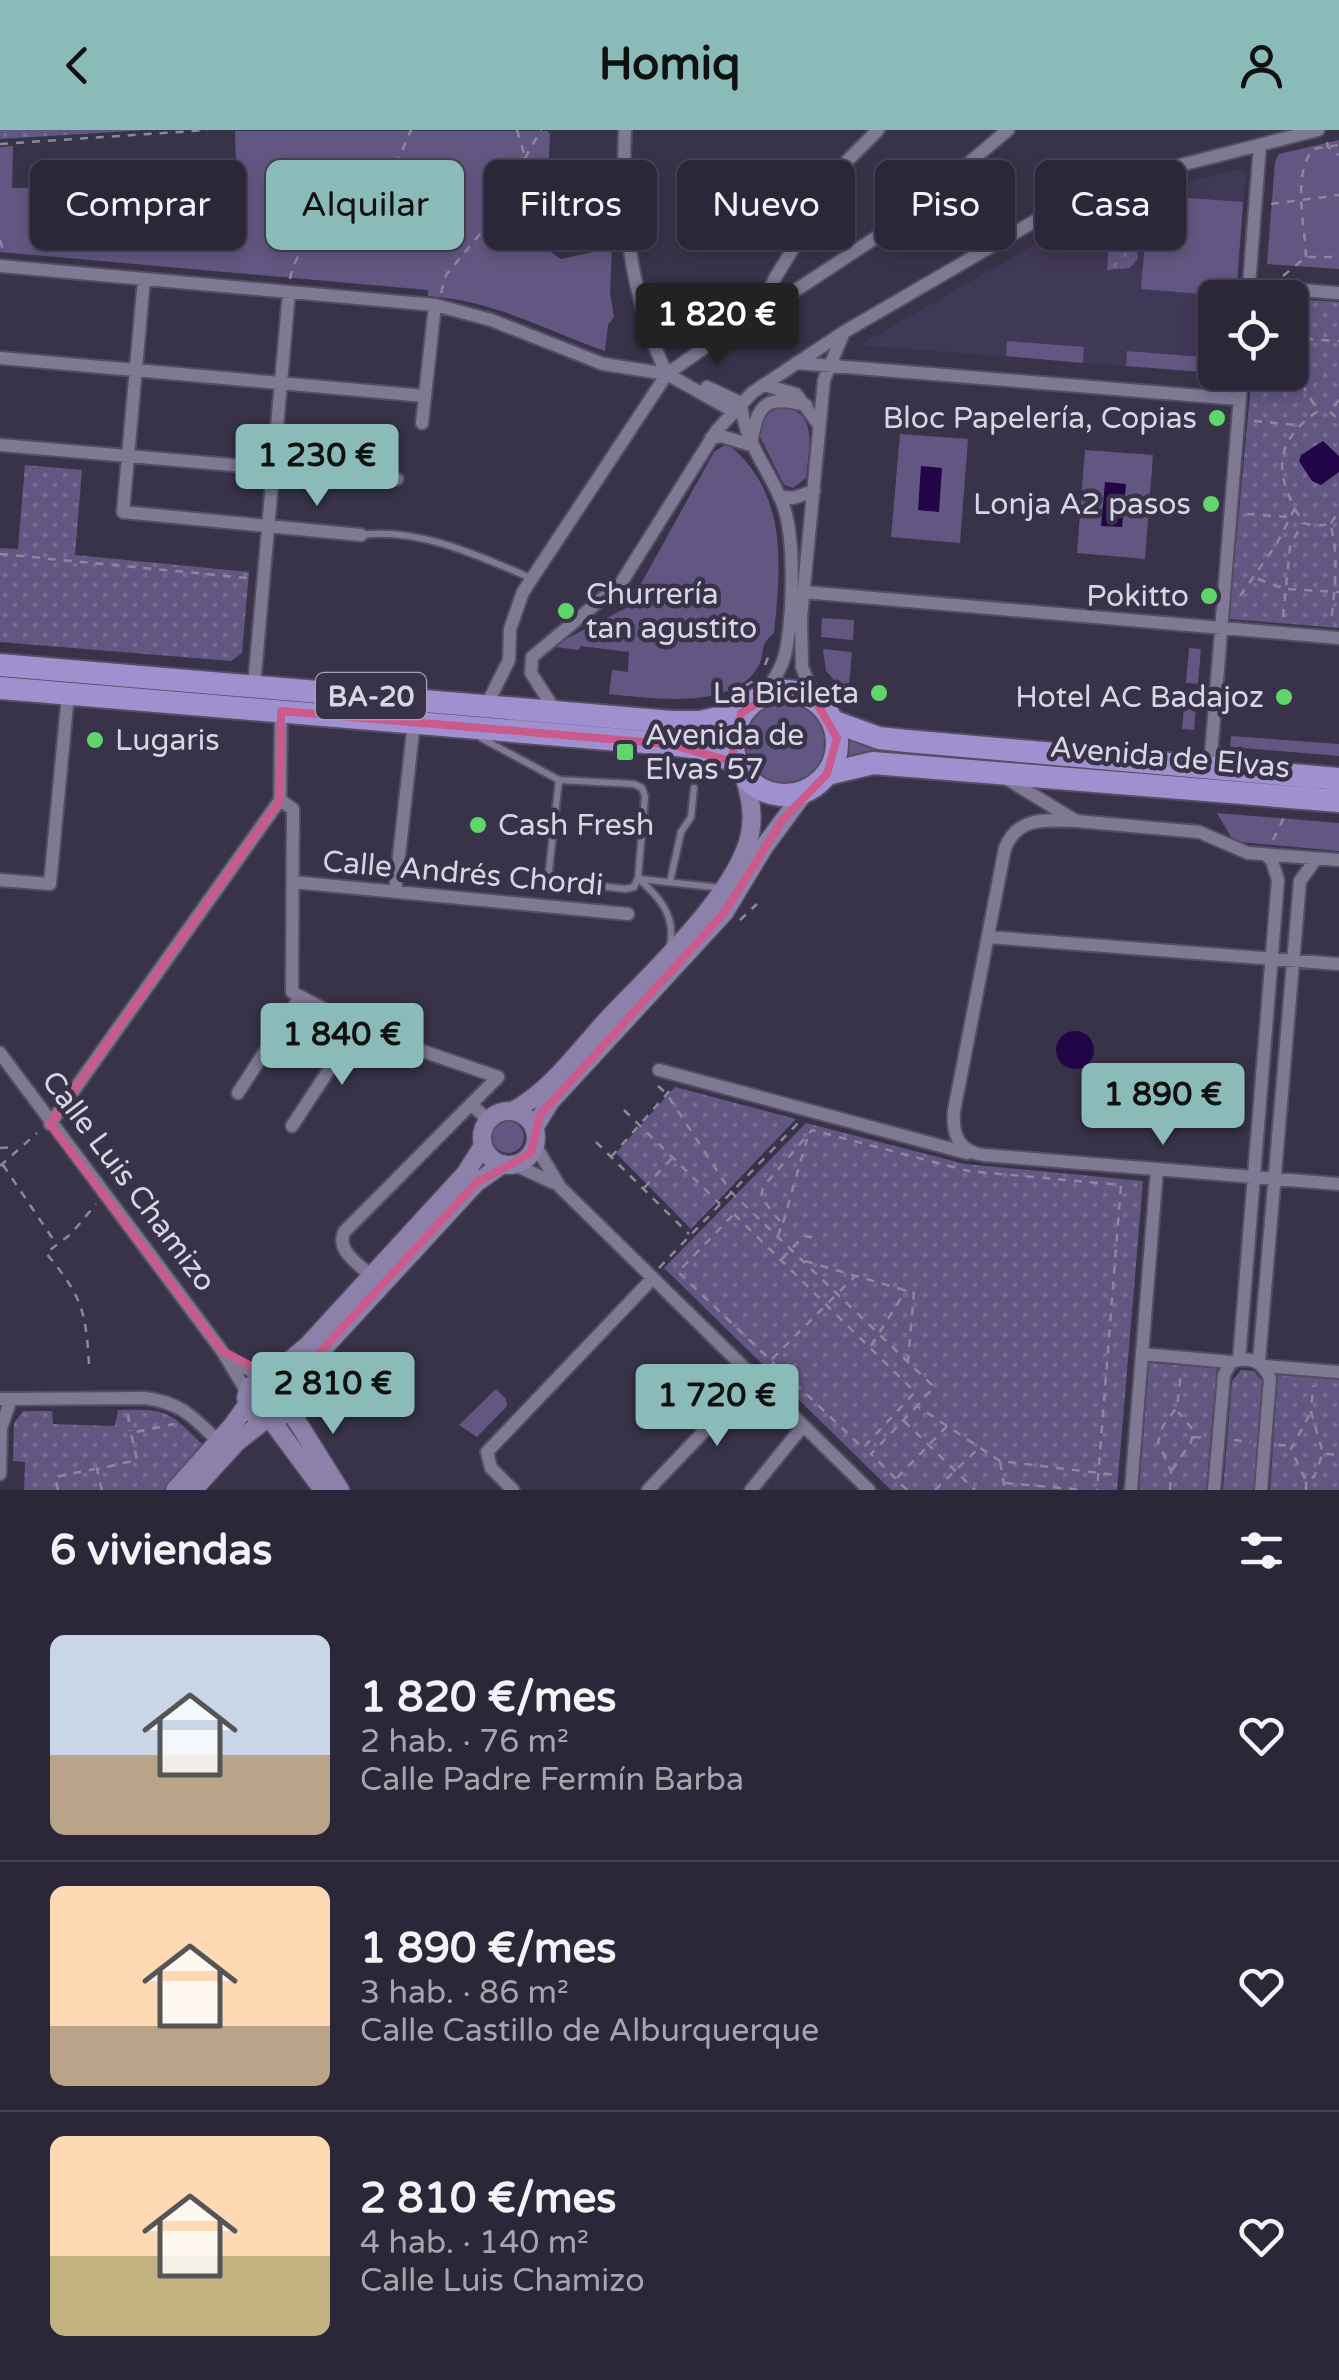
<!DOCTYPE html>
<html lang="es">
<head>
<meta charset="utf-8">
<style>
	body { margin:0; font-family:"Varela Round",sans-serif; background:#332e40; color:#f1f3f6; height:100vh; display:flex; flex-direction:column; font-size:38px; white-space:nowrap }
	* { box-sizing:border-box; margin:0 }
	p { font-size:32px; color:#a6a5ae }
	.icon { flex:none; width:55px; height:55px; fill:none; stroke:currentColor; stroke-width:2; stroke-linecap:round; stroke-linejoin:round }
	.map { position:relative; height:1360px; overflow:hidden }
	.side { display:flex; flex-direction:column; background:#2b2638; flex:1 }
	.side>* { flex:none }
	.top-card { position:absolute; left:30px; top:30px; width:1280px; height:90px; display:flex; gap:20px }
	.buttons { position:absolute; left:1198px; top:150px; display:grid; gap:20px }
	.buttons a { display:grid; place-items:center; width:110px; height:110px; border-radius:15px; background:#2b2638; box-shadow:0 5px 15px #0003,0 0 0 2px #474353; font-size:50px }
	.price { position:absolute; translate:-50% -85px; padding:0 22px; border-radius:10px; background:#8bbbb9; color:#111; font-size:32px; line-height:65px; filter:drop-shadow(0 2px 5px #0008) }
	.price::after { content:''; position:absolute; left:50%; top:60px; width:30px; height:22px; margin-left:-15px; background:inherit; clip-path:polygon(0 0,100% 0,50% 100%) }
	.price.active { background:#222; color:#fff }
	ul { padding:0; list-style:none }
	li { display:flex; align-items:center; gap:30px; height:250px; padding:0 50px }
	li+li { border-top:2px solid #474353 }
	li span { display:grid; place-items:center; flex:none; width:280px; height:200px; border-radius:15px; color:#555 }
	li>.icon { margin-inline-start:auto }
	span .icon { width:120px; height:120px; fill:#fffc; stroke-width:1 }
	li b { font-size:42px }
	h2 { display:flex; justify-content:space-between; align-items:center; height:120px; padding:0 50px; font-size:42px }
	.tag { padding:0 35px; border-radius:15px; background:#2b2638; box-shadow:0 5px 15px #0003,0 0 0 2px #474353; font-size:35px; line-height:90px }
	.tag.active { background:#8bbbb9; color:#111 }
	header { display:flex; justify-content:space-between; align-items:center; height:130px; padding:0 50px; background:#8bbbb9; color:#111; font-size:45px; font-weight:700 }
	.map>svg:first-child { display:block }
	.built { fill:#403857 }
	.green { fill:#625782 }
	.park { fill:url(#park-dots) }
	.water { fill:#220547 }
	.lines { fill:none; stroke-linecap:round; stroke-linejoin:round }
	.service-casing { stroke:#544e62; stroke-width:10 }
	.minor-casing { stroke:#544e62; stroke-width:16 }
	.secondary-casing { stroke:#544e62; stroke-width:21 }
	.trunk-casing { stroke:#544e62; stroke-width:26 }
	.path { stroke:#8c889a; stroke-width:2.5; stroke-dasharray:8 8; stroke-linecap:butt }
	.service { stroke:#7f7994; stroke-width:6 }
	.minor { stroke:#7f7994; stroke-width:12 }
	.secondary { stroke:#8b81aa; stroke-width:18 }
	.trunk { stroke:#a090cf; stroke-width:22 }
	.marked { fill:none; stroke:#ca5a8b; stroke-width:8; stroke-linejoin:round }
	.poi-dot { fill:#5fd56b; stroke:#39334a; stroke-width:4 }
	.labels { text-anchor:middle; stroke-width:9; stroke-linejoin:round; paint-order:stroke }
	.shield { fill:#39334a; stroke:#a8a4b6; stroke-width:2.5 }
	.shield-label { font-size:28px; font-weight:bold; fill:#d8d5e4 }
	.poi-label { font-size:30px; fill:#d8d5e4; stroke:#39334a; text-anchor:end }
	.street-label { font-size:30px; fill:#d8d5e4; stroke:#39334a }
</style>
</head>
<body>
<header><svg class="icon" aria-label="back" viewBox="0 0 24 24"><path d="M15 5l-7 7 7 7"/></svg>Homiq<svg class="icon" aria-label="person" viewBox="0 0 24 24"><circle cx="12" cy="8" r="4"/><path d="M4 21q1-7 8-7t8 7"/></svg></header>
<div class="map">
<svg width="1339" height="1360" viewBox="0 0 1339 1360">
	<defs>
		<pattern id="park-dots" width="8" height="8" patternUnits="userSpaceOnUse" patternTransform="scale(2.5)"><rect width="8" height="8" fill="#625782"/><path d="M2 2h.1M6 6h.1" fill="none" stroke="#786e94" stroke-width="1.8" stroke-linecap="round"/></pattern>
	</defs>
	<rect width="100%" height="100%" fill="#39334a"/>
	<path class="built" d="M1238 39 1246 43 1236 167 1215 168V242L1229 244 860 215 1107 73Z"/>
	<path class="green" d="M235 1H547L550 4 545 118 561 129 612 118 610 163 614 187 608 195 605 221C543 199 495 171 428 166V160L0 122V17L13 16 12 58 120 57 236 34Z
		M1339 10V139L1267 134 1275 32 1279 24Z
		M1149 65 1243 72 1236 167 1141 159Z
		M1007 211 1084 217 1083 233 1006 226Z
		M1127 221 1215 228V242L1229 244 1126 236Z
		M784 277C820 283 808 322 806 348L793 358 784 355 759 305C760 289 768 280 784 277Z
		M900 304 968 309 960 413 891 407Z
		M723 316H730C788 364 781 436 774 503 758 516 766 522 758 537 732 581 650 568 609 564L612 540 628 542 629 522 580 516 579 520 555 517 556 514 628 477 714 322Z
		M1085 320 1153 325 1145 429 1077 423Z
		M822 488 854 490 853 510 821 507Z
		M1189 518 1201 519 1198 554 1186 553Z
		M823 519 852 522 848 566 826 541Z
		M1185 564 1197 565 1194 600 1182 599Z
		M742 613a43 43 0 1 1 86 0a43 43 0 1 1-86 0Z
		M1231 606 1339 614V626L1230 617Z
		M849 609 867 616 1339 655V664L866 625 848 627Z
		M1217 683 1339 693V721L1240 712 1231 707Z
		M492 1007a16 16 0 1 1 32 0a16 16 0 1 1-32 0Z
		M253 1268a15 15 0 1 1 30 0a15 15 0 1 1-30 0Z
		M496 1259 506 1269 507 1276 477 1307 459 1295Z"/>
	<path class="park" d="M0 0H147L0 9Z
		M1110 100 1127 102 1136 110 1138 128 1130 138 1107 140Z
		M1290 169 1339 172V498L1229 489 1252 243 1290 242Z
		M25 335 82 340 75 425 249 442 242 523 231 531 0 512V418L18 419Z
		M675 957 796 989 691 1099 616 1023Z
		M806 993 965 1034 1143 1051 1117 1360H891L664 1138Z
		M1149 1233 1217 1238 1206 1360H1139Z
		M1241 1240 1254 1241 1263 1252 1254 1360H1223L1232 1251Z
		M1278 1241 1339 1246V1360H1270Z
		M118 1280C166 1279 168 1280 202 1314L200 1320 163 1360H24L25 1332 13 1331 14 1293 23 1281H52L53 1294 115 1296Z"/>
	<path class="water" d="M1323 311 1339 326V342L1321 355 1312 351 1299 331 1301 325Z
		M921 336 942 338 939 382 918 380Z
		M1105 352 1126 354 1122 397 1101 396Z
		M1056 920a19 19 0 1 1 38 0a19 19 0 1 1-38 0Z"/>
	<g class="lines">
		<defs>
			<path id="service" d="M361 405C418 397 479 426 531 448
				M481 608 559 650 634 654 642 658 645 666 638 748 634 757 625 759 552 750 549 740 559 650
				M638 748C659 767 676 785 670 815
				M640 749 722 758
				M670 752 681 702 691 687 694 658"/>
			<path id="minor" d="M0 136 435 175 491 190 603 234 667 244 733 281
				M144 149 123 382 361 405
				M1249 156 1339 163
				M1248 168 1260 15
				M762 177 775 148 847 31 878 0
				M0 228 425 266
				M796 233 1239 269
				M667 244 762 177 787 166 895 95 1008 0
				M764 255 796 264 819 295
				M707 257 741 273C744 312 768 337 782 372 796 406 793 488 785 525 781 540 772 553 763 565
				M422 293 435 175
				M711 308 721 306 751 315C757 275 764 264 806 275
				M0 315 397 349
				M779 366 793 368 814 361
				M804 462 1339 508
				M254 556 289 162
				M815 570 802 537 801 488 824 250 844 202
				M486 576 509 530 510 499 523 462 667 244C630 168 621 83 625 0
				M556 582 531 543 532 527 621 453 717 300 753 262 844 202 1078 66 1118 51 1318 0
				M1210 637 1242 242
				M1007 649 1076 691 1199 702 1248 723 1339 730
				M280 670 293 679 292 862 367 902 498 947 344 1102C336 1121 358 1133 371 1146
				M280 670 281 581
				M1076 691C1046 690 1018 686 1005 718L954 981C952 1005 959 1022 984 1025L1339 1054
				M0 750 50 754 68 564
				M293 752 628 784
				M395 762 414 592
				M988 807 1339 834
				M0 923 222 1221 247 1262
				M659 940 967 1023
				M238 963 300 867
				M471 974 488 990
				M50 994 280 670
				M292 996 357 897
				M535 1015 560 1057 869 1360
				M513 1034 554 1053
				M1142 1224 1231 1232
				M228 1227 239 1235 265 1247
				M1239 1230 1278 750 1272 731 1266 725
				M1259 1231 1300 751 1316 729
				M1265 1236 1339 1242
				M0 1269 145 1268C182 1273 193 1287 219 1312
				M0 1344 1 1298 11 1269
				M513 1360 491 1338 487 1322 653 1148
				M648 1360 755 1248
				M751 1360 803 1296
				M1131 1360 1157 1039
				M1214 1360 1224 1245 1231 1232C1250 1226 1263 1231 1270 1249L1261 1360"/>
			<path id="secondary" d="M513 981C550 961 578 922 606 891 647 847 739 763 750 704 754 684 750 663 743 644
				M482 1008a27 27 0 1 1 54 0a27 27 0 1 1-54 0Z
				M534 998 550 972 724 783 764 717 806 660
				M483 1016 465 1044 308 1215 287 1233 249 1257 246 1268 254 1285 265 1290 283 1285 310 1233 476 1053 503 1034
				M288 1277 340 1360
				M271 1290 323 1360
				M175 1360 232 1296 247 1275
				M193 1360 237 1312 265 1290"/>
			<path id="trunk" d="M0 535 672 592H700L741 583
				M0 558 668 614 701 618 736 632
				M733 613a52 52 0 1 1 104 0a52 52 0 1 1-104 0Z
				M832 591 879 608 907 611 1339 649
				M827 644 873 633 1339 671"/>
		</defs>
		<use href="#service" class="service-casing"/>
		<use href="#minor" class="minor-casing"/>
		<use href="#secondary" class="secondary-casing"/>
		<use href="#trunk" class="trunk-casing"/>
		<path class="path" d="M517 0 525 27
			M1327 12 1328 17 1339 25
			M0 14 208 0
			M1271 74 1339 65
			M0 110 4 123
			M1306 127C1305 96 1292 45 1313 19L1339 15
			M1283 146 1306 127H1339
			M290 149C294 121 320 98 342 82 353 75 366 70 376 61 393 45 402 21 411 0
			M441 163 446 145 485 98 541 0
			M1290 213 1306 209 1339 211
			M1339 270 1329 281 1339 290
			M1254 291 1296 295
			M1295 379 1303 393 1315 396 1330 394C1339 420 1335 462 1331 491
			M1247 384 1288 387
			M1331 393 1339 382
			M0 424 247 448
			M1258 449 1285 459 1339 462
			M1240 466 1276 415 1295 378C1272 336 1280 307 1318 281L1290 234
			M1283 487 1290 417 1302 393
			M765 535 771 520
			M825 555 849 576
			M732 564 755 550
			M1273 710 1285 685
			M740 790 757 774
			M658 956 666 963 731 1062 934 1257 917 1276 1000 1331 1116 1345
			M624 980 720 1074
			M596 1012 689 1104
			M0 1018 16 1017
			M611 1027 673 957
			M3 1035 55 1112
			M0 1036 37 1003
			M644 1058 673 1027
			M734 1084 915 1262 863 1318 678 1142Z
			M783 1093 807 1009
			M778 1106 782 1094 761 1067 763 1057 812 1000 968 1041 1121 1055 1097 1360
			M782 1129 804 1106 818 1108
			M805 1131 914 1163 908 1231
			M659 1138 799 992
			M871 1216 906 1160
			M772 1229 855 1146
			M89 1234C86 1180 81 1165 46 1123L71 1104 96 1074
			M128 1284 130 1301
			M904 1291 975 1360
			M1193 1307 1206 1308
			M1234 1310 1251 1312
			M1278 1315 1292 1316
			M1326 1324 1339 1325
			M1000 1332 1005 1360
			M1172 1340 1191 1312 1194 1301 1178 1282
			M897 1348 947 1296
			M1305 1349 1291 1319 1311 1282
			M1005 1353 1085 1360
			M58 1360 55 1347 95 1339
			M102 1360 97 1339 137 1330 131 1303 174 1294
			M907 1360 871 1324 917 1276
			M935 1360 980 1317
			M1170 1360 1171 1341 1158 1312 1163 1296 1177 1277 1181 1241
			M1306 1360V1350L1314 1347 1323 1323 1311 1282 1313 1256"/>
		<use href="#service" class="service"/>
		<use href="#minor" class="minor"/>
		<use href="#secondary" class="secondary"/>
		<use href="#trunk" class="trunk"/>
	</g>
	<path class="marked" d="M777 561 815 570 837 608 827 644 783 689 724 783 540 985 531 1023 476 1053 310 1233 290 1267 281 1251 222 1221 50 994 280 670 281 581 668 614 731 631 741 583Z"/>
	<g class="poi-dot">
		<circle cx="1217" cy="288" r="10"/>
		<circle cx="1211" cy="374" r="10"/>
		<circle cx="1209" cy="466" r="10"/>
		<circle cx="566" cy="481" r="10"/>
		<circle cx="879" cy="563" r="10"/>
		<circle cx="1284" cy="567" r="10"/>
		<circle cx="95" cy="610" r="10"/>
		<rect x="615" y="612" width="20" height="20" rx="5"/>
		<circle cx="478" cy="695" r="10"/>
	</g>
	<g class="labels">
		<rect class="shield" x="316" y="543" width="110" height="46" rx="8"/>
		<g class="shield-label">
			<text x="371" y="576">BA-20</text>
		</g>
		<g class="poi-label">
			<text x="1197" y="298">Bloc Papelería, Copias</text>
			<text x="1191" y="384">Lonja A2 pasos</text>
			<text x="586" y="474" text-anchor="start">Churrería<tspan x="586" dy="34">tan agustito</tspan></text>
			<text x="1189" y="476">Pokitto</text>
			<text x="859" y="573">La Bicileta</text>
			<text x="1264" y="577">Hotel AC Badajoz</text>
			<text x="645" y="615" text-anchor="start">Avenida de<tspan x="645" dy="34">Elvas 57</tspan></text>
			<text x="115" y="620" text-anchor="start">Lugaris</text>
			<text x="498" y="705" text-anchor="start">Cash Fresh</text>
		</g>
		<g class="street-label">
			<text transform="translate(1170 627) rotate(5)" y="10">Avenida de Elvas</text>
			<text transform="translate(463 743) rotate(5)" y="10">Calle Andrés Chordi</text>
			<text transform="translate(129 1051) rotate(53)" y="10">Calle Luis Chamizo</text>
		</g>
	</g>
</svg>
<div class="buttons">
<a><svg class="icon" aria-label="locate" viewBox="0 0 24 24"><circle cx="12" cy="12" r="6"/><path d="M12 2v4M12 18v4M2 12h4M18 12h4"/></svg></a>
</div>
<b class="price active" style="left:717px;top:238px">1 820 €</b>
<b class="price" style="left:317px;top:379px">1 230 €</b>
<b class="price" style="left:342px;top:958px">1 840 €</b>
<b class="price" style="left:1163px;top:1018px">1 890 €</b>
<b class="price" style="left:333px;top:1307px">2 810 €</b>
<b class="price" style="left:717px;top:1319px">1 720 €</b>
<div class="top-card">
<a class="tag">Comprar</a>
<a class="tag active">Alquilar</a>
<a class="tag">Filtros</a>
<a class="tag">Nuevo</a>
<a class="tag">Piso</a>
<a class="tag">Casa</a>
</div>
</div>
<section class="side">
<h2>6 viviendas<svg class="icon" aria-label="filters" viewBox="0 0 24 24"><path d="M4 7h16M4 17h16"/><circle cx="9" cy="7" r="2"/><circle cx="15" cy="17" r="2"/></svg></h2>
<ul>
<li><span style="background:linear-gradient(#c9d6e8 60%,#b9a48a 0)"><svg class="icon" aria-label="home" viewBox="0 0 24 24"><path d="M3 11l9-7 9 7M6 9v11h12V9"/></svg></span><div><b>1 820 €/mes</b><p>2 hab. · 76 m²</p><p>Calle Padre Fermín Barba</p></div><svg class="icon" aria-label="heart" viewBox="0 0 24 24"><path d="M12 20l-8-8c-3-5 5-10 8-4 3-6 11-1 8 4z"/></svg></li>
<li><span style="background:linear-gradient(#ffd9b3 70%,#b9a48a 0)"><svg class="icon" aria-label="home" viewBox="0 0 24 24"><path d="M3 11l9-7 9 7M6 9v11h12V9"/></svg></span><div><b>1 890 €/mes</b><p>3 hab. · 86 m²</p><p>Calle Castillo de Alburquerque</p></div><svg class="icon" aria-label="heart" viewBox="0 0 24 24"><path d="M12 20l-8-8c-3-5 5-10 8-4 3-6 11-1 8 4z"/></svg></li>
<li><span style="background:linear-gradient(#ffd9b3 60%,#c2b280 0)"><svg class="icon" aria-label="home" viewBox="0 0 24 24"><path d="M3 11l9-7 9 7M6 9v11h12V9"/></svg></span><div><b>2 810 €/mes</b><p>4 hab. · 140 m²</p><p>Calle Luis Chamizo</p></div><svg class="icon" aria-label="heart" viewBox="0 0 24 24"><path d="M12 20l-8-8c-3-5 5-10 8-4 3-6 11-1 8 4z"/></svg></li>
</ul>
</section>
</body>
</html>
